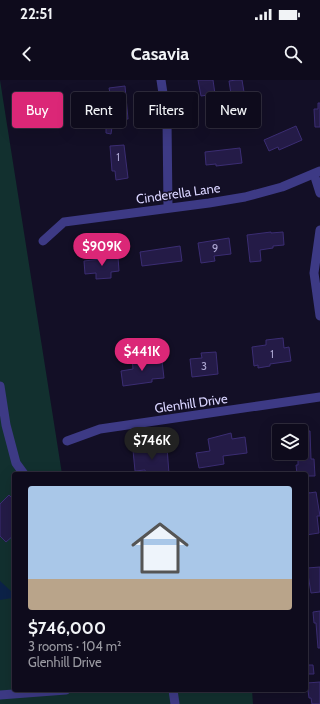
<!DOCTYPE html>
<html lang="en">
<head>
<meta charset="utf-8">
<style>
	body { margin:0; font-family:Cabin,sans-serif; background:#1c1929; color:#f1f3f6; height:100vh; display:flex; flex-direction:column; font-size:15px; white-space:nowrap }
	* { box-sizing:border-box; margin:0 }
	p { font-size:13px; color:#9b9ba3 }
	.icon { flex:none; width:22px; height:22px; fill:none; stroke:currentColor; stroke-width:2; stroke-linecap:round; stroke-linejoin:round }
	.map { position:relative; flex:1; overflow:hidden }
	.sheet { position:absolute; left:12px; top:392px; width:296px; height:220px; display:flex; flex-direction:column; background:#0e0b1c; border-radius:4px; box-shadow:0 4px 16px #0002,0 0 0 1px #2e2b3b }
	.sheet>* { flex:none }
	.guide { position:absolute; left:12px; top:12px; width:296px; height:36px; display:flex; gap:8px }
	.fabs { position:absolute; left:272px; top:344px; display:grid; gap:8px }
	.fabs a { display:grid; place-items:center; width:36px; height:36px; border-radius:4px; background:#0e0b1c; box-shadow:0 4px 16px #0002,0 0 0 1px #2e2b3b; font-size:20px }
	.price { position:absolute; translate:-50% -34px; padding:0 9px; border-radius:14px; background:#db2777; color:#fff; font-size:13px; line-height:26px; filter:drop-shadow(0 1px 2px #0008) }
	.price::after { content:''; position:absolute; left:50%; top:24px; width:12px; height:9px; margin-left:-6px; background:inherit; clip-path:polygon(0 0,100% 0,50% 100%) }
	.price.on { background:#222; color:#fff }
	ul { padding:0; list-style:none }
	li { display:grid; align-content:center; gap:8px; height:212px; padding:0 16px }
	li span { display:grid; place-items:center; height:124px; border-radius:4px; color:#555 }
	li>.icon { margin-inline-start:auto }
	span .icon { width:72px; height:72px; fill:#fffc; stroke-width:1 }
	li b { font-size:17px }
	.chip { padding:0 14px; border-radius:4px; background:#0e0b1c; box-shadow:0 4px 16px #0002,0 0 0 1px #2e2b3b; font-size:14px; line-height:36px }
	.chip.on { background:#db2777; color:#fff }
	.status { display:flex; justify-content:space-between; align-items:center; height:28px; padding:0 20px; background:#0e0b1c; direction:ltr }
	.status svg { height:11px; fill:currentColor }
	header { display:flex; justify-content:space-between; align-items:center; height:52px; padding:0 16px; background:#0e0b1c; font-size:18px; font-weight:800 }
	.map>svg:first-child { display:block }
	.green { fill:#12302f }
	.water { fill:#0c2248 }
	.building { fill:#241b47; stroke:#3b2d73 }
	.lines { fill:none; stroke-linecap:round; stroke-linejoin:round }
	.street { stroke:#3d3a85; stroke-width:9 }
	.labels { text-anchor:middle; stroke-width:3; stroke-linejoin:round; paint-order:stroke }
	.number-label { font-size:11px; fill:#aca6d1 }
	.street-label { font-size:13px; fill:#d9d4ff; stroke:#130f26 }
</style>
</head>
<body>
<div class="status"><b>22:51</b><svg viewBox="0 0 49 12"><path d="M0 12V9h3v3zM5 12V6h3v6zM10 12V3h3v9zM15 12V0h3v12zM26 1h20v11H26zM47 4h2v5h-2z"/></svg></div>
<header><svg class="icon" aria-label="back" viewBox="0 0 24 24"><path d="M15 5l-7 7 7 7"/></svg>Casavia<svg class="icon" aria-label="search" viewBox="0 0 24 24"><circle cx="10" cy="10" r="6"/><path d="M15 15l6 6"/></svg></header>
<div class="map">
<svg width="320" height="624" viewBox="0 0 320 624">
	<rect width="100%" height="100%" fill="#130f26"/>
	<path class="green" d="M0 0 62 394H14V610H252L253 624H0Z"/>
	<path class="water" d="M0 501 13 513 12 518 0 520Z"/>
	<path class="building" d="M198 0H213L215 14 201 16Z
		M236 0H242L244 12 231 14 229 1Z
		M125 6 128 39 116 40 115 32 104 33 103 19 111 18 109 8Z
		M318 23H320V47H315L314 29H318Z
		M296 46 302 60 279 70 278 67 269 71 264 60Z
		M106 47H112L111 54 106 53Z
		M124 65 128 98 116 100 115 91H112L110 66Z
		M240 68 242 83 216 86V84L206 85 205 72Z
		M271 152V153L283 152 284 165 273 166V168L260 170 261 181 250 182 247 155Z
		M229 158 231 174 214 176 215 181 201 183 198 163Z
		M180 166 182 181 142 186 140 172Z
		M118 177 119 191 111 192V198L96 199V193L85 194 84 181Z
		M283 258 284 268 289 267 291 281 270 284V286L258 288V285L254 286 252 267 266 265V260Z
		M216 272 218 294 192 297 190 279 202 278 201 273Z
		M148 275 149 283 162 281 164 298 152 299V302L123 306 121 291 133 289 132 277Z
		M301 351H310L311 379H314L315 396H306V394H297L296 385H298V379L292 380V373H301Z
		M231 353 232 359 245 357 247 373 223 376 224 384 199 388 196 373 210 371 208 359Z
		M167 367 169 394H146L145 390 135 391 133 370Z
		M309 412V413L316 412 320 436H317L319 453 306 455V413Z
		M9 415 14 420V455L6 462 0 456V424Z
		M320 487V512L311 513 307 488Z
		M320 531V568H318L316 543H314L313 532Z
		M308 585H313L314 594H308Z
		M320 602V624H312L311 618H309L307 603Z"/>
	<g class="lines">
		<path class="street" d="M161 0 167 40 168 128
			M314 94 320 113
			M320 150 314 193 320 236
			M43 161 64 142 209 123 245 117 282 107 320 91
			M0 306 6 345 16 383 24 394
			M67 361 100 349 320 317
			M173 610 175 624
			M0 615 66 610"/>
	</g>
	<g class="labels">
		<g class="number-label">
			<text x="118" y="81">1</text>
			<text x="215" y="172">9</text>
			<text x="272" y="278">1</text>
			<text x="204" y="290">3</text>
		</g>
		<g class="street-label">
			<text transform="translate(178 113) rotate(-8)" y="5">Cinderella Lane</text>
			<text transform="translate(191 323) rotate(-8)" y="5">Glenhill Drive</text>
		</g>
	</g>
</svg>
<div class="fabs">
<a><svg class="icon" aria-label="layers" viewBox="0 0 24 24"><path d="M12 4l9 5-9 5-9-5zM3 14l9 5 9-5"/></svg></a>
</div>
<b class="price" style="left:102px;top:187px">$909K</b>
<b class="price" style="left:142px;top:292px">$441K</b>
<b class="price on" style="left:152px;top:381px">$746K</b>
<div class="guide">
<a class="chip on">Buy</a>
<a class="chip">Rent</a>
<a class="chip">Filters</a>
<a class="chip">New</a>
</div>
<section class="sheet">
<ul>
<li><span style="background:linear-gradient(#a9c7e8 75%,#b9a48a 0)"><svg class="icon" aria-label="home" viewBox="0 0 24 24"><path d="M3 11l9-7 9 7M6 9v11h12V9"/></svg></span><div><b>$746,000</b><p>3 rooms · 104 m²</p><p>Glenhill Drive</p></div></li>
</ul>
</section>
</div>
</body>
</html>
